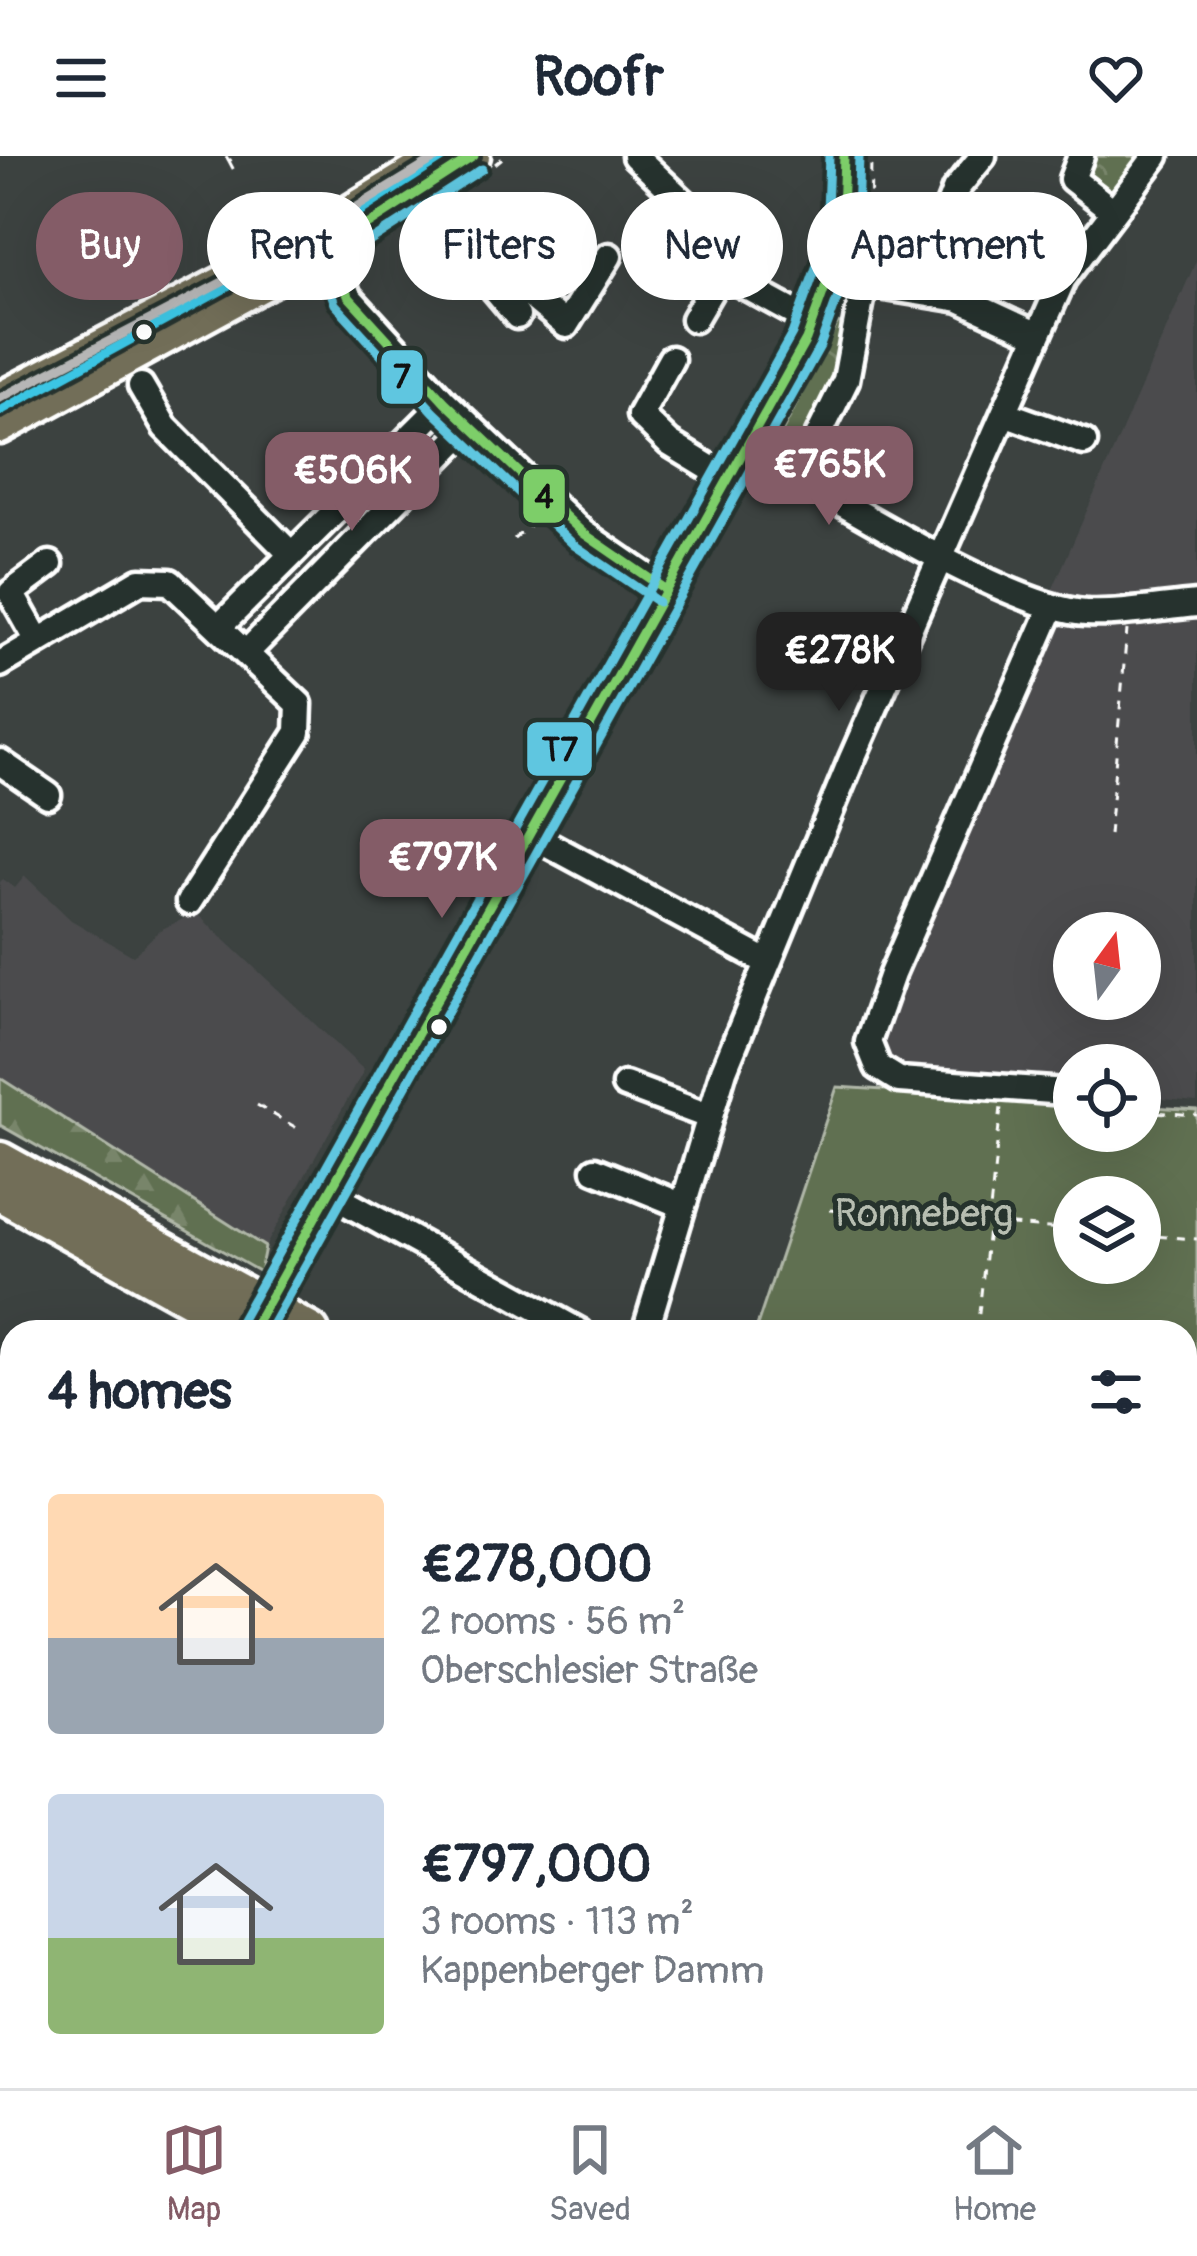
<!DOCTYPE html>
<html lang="en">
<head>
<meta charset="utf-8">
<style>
	body { margin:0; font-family:Pangolin,sans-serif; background:#f2f2f3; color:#1f2937; height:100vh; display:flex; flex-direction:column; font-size:45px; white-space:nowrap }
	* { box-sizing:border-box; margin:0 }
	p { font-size:39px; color:#747a83 }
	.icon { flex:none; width:66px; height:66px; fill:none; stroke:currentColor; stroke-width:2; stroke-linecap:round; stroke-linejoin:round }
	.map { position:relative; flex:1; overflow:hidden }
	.sheet { position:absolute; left:0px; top:1164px; width:1197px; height:768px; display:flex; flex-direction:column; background:#fff; border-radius:36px 36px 0 0; box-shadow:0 12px 48px #0002 }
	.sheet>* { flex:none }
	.guide { position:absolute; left:36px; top:36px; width:1125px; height:108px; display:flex; gap:24px }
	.needle { width:78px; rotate:15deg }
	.fabs { position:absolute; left:1053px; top:756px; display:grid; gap:24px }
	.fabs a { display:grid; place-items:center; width:108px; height:108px; border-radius:50%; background:#fff; box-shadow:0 12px 48px #0002; font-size:60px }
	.price { position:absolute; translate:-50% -102px; padding:0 27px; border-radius:24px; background:#845c67; color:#fff; font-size:39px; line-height:78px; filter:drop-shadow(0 3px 6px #0008) }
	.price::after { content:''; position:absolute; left:50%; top:72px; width:36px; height:27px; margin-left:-18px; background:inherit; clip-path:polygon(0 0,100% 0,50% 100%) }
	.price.current { background:#222; color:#fff }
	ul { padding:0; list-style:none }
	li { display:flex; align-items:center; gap:36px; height:300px; padding:0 48px }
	li span { display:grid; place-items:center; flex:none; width:336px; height:240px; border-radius:12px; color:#555 }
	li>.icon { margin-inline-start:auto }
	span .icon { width:144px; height:144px; fill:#fffc; stroke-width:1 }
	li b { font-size:51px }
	h2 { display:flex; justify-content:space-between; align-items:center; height:144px; padding:0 48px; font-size:51px }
	.pill { padding:0 42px; border-radius:54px; background:#fff; box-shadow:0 12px 48px #0002; font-size:42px; line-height:108px }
	.pill.current { background:#845c67; color:#fff }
	header { display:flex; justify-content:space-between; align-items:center; height:156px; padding:0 48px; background:#fff; font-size:54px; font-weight:700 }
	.tab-bar { display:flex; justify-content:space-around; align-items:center; height:168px; border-top:3px solid #e0e1e3; background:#fff; font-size:33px; color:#747a83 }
	.tab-bar a { display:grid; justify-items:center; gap:6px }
	.tab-bar .current { color:#845c67 }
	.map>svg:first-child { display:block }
	.built { fill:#4b4c4d; fill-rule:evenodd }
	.green { fill:#606f51; stroke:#b0b7a8; stroke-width:3; fill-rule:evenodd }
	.forest { fill:url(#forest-firs); stroke:#b0b7a8; stroke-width:3 }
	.park { fill:url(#park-crowns); stroke:#b0b7a8; stroke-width:3 }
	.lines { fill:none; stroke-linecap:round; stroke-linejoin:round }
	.minor-casing { stroke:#fff; stroke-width:33 }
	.major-casing { stroke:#fff; stroke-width:39 }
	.highway-casing { stroke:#fff; stroke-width:45 }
	.path { stroke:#fff; stroke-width:3; stroke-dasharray:9 9; stroke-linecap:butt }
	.minor { stroke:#26332d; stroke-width:24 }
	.major { stroke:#726e59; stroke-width:30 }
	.highway { stroke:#726e59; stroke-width:36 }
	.bus-1-casing { stroke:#26332d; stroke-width:18 }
	.bus-2-casing { stroke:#26332d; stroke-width:18 }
	.bus-3-casing { stroke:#26332d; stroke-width:18 }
	.bus-4-casing { stroke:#26332d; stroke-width:18 }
	.bus-5-casing { stroke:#26332d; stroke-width:18 }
	.bus-1 { stroke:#7dce69; stroke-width:9 }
	.bus-2 { stroke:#5fc6e0; stroke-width:9 }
	.bus-3 { stroke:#3ac5e4; stroke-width:9 }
	.bus-4 { stroke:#5fc6e0; stroke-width:9 }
	.bus-5 { stroke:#b6b6b6; stroke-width:9 }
	.bus-dot { fill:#fff; stroke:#26332d; stroke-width:4.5 }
	.labels { text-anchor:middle; stroke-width:10; stroke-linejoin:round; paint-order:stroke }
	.park-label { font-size:39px; fill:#b7beb1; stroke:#26332d }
	.line-badge { stroke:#26332d; stroke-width:4.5 }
	.pale-badge-label { font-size:33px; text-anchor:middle; font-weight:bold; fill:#111 }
</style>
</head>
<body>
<header><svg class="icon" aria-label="menu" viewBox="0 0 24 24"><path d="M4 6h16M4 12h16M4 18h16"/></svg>Roofr<svg class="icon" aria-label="heart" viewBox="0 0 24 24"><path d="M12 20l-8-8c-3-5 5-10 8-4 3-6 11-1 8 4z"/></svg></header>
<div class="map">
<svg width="1197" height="1932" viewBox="0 0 1197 1932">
	<defs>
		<pattern id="forest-firs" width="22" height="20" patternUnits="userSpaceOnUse" patternTransform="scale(3)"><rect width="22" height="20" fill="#606f51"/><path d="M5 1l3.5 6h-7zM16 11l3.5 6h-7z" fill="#78856b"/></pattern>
		<pattern id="park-crowns" width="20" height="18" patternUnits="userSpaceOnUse" patternTransform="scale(3)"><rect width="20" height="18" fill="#606f51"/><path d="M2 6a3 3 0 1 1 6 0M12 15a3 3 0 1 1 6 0" fill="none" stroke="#78856b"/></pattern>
	</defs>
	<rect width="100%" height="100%" fill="#3c4240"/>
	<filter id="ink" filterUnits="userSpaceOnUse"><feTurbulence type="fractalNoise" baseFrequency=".00833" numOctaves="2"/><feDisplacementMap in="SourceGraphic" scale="24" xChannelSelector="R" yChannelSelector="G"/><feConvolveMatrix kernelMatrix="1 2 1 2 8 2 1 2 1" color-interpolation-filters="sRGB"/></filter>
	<g filter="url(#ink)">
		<path class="built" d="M1197 103V436L1106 444 1051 437Z
			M1197 458V946L1140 941V909H1074V935L903 920 879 894 880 876 1057 465ZM1074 777H1140V843H1074Z
			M25 720 71 764 133 800 160 774 196 757 364 914 265 1091 0 922V726L3 723 15 732Z
			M1185 1897 1197 1898V1932H675V1921L666 1920H1010L1107 1932 1109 1920H1185Z"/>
		<path class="green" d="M837 931 1074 946V975H1140V950L1197 954V1367L1185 1365V1176H755ZM1074 1041H1140V1107H1074Z
			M1185 1521 1197 1523V1898L1185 1897Z"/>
		<path class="forest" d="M0 922 265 1091 260 1116 0 969Z"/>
		<path class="park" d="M1090 0H1143L1109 42 1084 24Z
			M838 167 851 173 845 204 803 302 777 286Z"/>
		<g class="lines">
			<defs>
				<path id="minor" d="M635 0 708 69
					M1081 0 1072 23 1113 55
					M430 32 474 93 566 169 609 100
					M338 88 337 110 348 140 445 246 583 377 666 434
					M457 89 517 160
					M830 122 960 143 1038 179
					M917 133 955 34 983 0
					M694 163 721 117 813 167
					M671 203 640 259 669 287 728 323
					M141 230 165 271 290 397
					M1004 257 1084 286
					M746 291C819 333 1009 453 1086 457 1122 459 1161 451 1197 448
					M798 321 846 224 864 128
					M1052 451 892 818 868 886 878 911 899 924 1066 936
					M219 471 445 246
					M38 485 11 437 50 408
					M247 496 470 270
					M0 508 140 425 170 426 299 548 298 576 189 746
					M0 606 48 639
					M529 678 767 806
					M625 929 708 960
					M595 1014 681 1049
					M327 1036 580 1176
					M645 1176 724 914 851 605 1063 123 1156 0
					M0 1488 12 1496
					M0 1808 12 1814
					M559 1920 642 1929 654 1920
					M64 1932 69 1920
					M200 1932 203 1920
					M310 1932 312 1920"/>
				<path id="major" d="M0 242 303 84 440 0
					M0 272 338 88 474 0
					M277 1128 806 184 841 87 844 0
					M0 1624 12 1603"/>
				<path id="highway" d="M0 1005 310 1176
					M0 1036 252 1176
					M1185 1442 1197 1444
					M1185 1470 1197 1471"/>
			</defs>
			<use href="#minor" class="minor-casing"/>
			<use href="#major" class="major-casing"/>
			<use href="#highway" class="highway-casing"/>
			<path class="path" d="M226 0 229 5 236 0
				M229 5 237 20
				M495 8 505 0
				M171 61 174 67
				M862 107 870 88 871 0
				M514 383 538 362
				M1109 679 1127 474
				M257 949 302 975
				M1140 955 1197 959
				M830 1054 1074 1074
				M1140 1079 1197 1083
				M795 1176H801
				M977 1176 1001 951
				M1185 1210 1197 1211
				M1185 1304 1197 1305
				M1185 1378 1197 1380
				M4 1580 12 1566
				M1185 1663 1197 1664
				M1185 1816 1197 1817"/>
			<use href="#minor" class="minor"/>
			<use href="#major" class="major"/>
			<use href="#highway" class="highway"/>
			<defs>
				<path id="bus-1" d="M338 88 337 110 348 140 445 246 583 377 666 434
					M338 88 474 0
					M251 1176 806 184 841 87 844 0"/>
				<path id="bus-2" d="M323 87 322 112 335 148 434 256 574 389 658 446
					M346 101 482 13
					M268 1176 820 190 856 91 859 1"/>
				<path id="bus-3" d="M0 255 330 75 446 0"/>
				<path id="bus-4" d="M238 1169 792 178 826 84 829 0"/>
				<path id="bus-5" d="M0 242 303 84 440 0"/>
			</defs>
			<use href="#bus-1" class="bus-1-casing"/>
			<use href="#bus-2" class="bus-2-casing"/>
			<use href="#bus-3" class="bus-3-casing"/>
			<use href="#bus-4" class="bus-4-casing"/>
			<use href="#bus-5" class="bus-5-casing"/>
			<use href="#bus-1" class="bus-1"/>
			<use href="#bus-2" class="bus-2"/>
			<use href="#bus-3" class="bus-3"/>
			<use href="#bus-4" class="bus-4"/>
			<use href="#bus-5" class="bus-5"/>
		</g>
	</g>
	<g class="bus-dot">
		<circle cx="144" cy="176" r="10"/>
		<circle cx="439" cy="871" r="10"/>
	</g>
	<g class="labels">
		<g class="park-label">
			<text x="924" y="1070">Ronneberg</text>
		</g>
	</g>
	<g class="line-badge">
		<rect x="379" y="192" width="46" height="58" rx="12" fill="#5fc6e0"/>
		<rect x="521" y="311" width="46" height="58" rx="12" fill="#7dce69"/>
		<rect x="525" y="564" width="69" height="58" rx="12" fill="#5fc6e0"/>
	</g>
	<g class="pale-badge-label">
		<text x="402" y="232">7</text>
		<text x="544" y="352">4</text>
		<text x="560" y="605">T7</text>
	</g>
</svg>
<div class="fabs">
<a><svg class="needle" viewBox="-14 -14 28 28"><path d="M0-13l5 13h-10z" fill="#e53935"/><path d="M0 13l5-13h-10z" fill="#747a83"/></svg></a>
<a><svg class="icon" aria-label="locate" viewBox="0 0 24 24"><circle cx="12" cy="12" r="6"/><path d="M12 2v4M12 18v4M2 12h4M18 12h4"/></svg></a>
<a><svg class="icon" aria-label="layers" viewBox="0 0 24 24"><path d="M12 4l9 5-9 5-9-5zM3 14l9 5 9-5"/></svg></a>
</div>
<b class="price" style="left:829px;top:372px">€765K</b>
<b class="price" style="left:352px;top:378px">€506K</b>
<b class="price current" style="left:839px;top:558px">€278K</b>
<b class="price" style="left:442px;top:765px">€797K</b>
<div class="guide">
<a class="pill current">Buy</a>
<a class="pill">Rent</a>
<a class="pill">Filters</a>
<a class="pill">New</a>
<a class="pill">Apartment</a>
</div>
<section class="sheet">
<h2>4 homes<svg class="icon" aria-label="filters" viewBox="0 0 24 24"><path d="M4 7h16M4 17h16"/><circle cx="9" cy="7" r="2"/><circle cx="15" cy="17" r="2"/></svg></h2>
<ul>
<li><span style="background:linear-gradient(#ffd9b3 60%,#9aa5b1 0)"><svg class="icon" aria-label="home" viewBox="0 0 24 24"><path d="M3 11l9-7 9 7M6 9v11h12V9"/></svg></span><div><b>€278,000</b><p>2 rooms · 56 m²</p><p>Oberschlesier Straße</p></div></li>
<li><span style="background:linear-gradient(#c9d6e8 60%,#8fb573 0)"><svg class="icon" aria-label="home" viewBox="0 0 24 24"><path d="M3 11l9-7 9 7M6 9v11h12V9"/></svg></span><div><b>€797,000</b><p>3 rooms · 113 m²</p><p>Kappenberger Damm</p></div></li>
</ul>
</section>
</div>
<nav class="tab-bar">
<a class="current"><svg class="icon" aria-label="map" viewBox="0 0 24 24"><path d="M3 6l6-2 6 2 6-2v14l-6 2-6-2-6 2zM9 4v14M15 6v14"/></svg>Map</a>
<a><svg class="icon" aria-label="saved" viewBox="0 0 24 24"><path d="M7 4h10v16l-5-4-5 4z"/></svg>Saved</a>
<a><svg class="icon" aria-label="home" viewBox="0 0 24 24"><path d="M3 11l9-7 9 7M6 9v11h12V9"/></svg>Home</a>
</nav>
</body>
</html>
